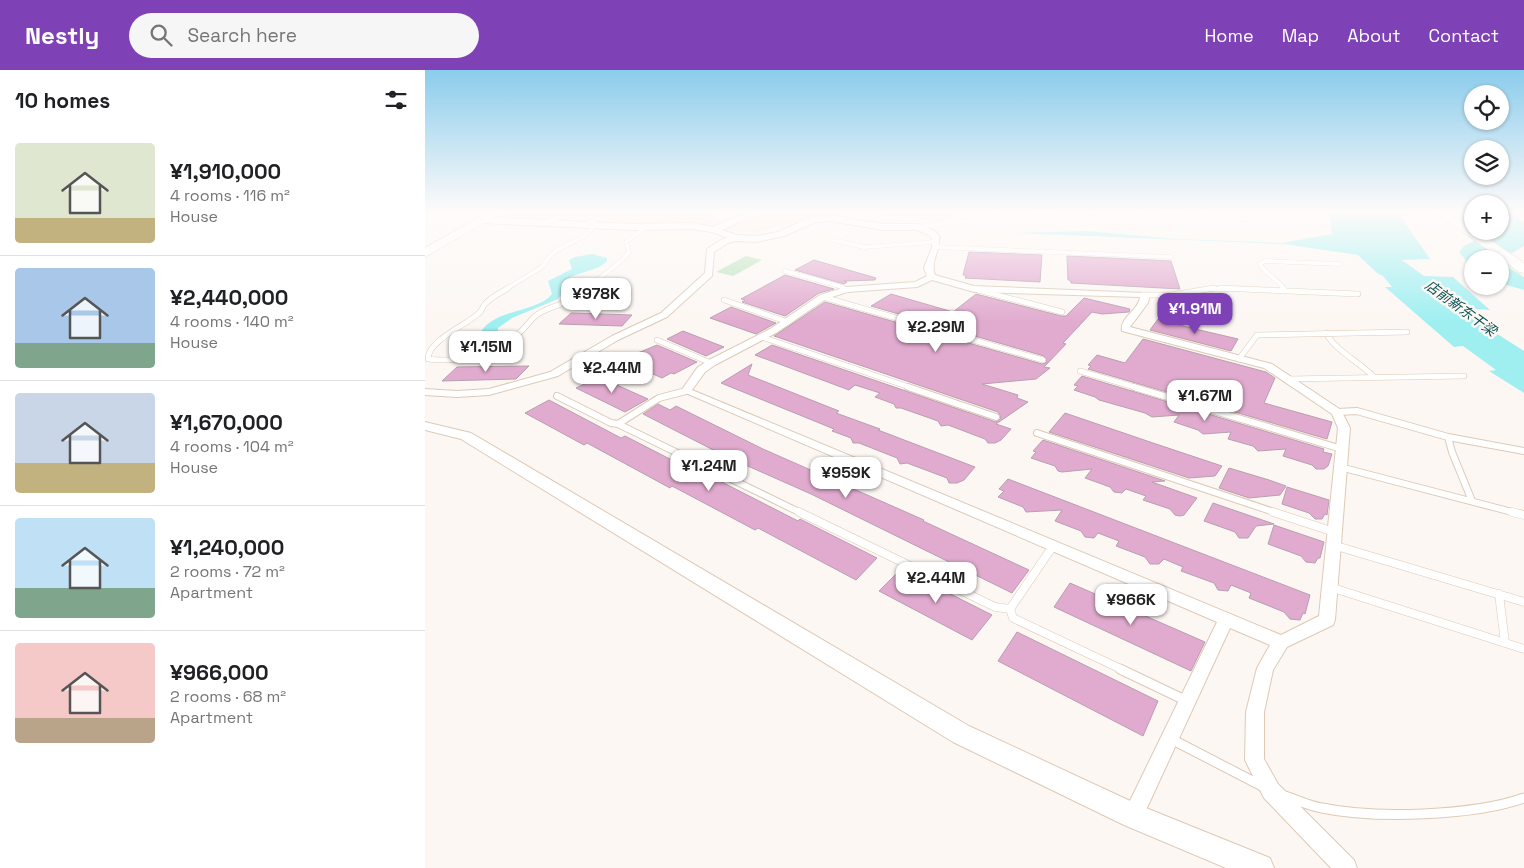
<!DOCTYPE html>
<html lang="en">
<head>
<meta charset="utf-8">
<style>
	body { margin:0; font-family:"Space Grotesk","Noto Sans SC",sans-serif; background:#f6f6f6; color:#202124; height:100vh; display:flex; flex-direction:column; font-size:19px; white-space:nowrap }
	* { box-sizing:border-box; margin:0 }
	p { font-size:16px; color:#757577 }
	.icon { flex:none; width:28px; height:28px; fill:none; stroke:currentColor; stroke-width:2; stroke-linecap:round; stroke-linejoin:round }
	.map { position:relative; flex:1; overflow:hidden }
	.details { display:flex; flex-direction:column; background:#fff; width:425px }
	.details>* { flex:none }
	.buttons { position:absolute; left:1039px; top:15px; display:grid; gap:10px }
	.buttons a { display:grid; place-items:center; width:45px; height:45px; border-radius:50%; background:#fff; box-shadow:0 1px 4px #0004; font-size:25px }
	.price { position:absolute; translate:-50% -42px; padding:0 11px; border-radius:10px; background:#fff; color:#222; font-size:16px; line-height:32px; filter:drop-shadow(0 1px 2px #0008) }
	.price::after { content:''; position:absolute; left:50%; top:30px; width:15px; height:11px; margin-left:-8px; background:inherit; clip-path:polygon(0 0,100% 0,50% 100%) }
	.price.selected { background:#7f41b6; color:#fff }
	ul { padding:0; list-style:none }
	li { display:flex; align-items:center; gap:15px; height:125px; padding:0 15px }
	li+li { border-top:1px solid #e0e0e0 }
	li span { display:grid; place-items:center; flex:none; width:140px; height:100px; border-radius:5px; color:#555 }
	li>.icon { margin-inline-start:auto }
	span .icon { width:60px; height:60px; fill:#fffc; stroke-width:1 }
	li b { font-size:21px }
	h2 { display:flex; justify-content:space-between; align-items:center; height:60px; padding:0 15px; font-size:21px }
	header { display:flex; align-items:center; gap:30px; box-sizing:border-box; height:70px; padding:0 25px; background:#7f41b6; color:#fff }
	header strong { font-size:24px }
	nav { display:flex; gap:28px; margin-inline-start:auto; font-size:18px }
	.search { width:350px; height:45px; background:#f6f6f6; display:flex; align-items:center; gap:12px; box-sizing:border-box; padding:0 18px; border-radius:28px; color:#757577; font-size:19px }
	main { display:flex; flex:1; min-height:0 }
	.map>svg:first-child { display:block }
	.built { fill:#fdecdc }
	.green { fill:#bde3bf }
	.water { fill:#9feff1 }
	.building { fill:#e1abcf; stroke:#b89faf }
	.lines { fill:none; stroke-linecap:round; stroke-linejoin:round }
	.service-far4-casing { stroke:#dec9b5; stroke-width:4.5 }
	.service-far3-casing { stroke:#dec9b5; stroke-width:6 }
	.service-far2-casing { stroke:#dec9b5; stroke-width:8 }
	.service-far1-casing { stroke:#dec9b5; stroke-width:9 }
	.service-casing { stroke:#dec9b5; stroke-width:11 }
	.minor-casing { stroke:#dec9b5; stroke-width:2 }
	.tertiary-casing { stroke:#dec9b5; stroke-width:2 }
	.primary-casing { stroke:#dec9b5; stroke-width:1 }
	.trunk-casing { stroke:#dec9b5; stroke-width:1 }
	.path { stroke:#9f9994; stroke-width:1; stroke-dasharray:3 1; stroke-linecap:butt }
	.service-far4 { stroke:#fff; stroke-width:4 }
	.service-far3 { stroke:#fff; stroke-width:5 }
	.service-far2 { stroke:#fff; stroke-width:6 }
	.service-far1 { stroke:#fff; stroke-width:8 }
	.service { stroke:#fff; stroke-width:9 }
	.minor { fill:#fff; fill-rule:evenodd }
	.tertiary { fill:#fff; fill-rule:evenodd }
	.primary { fill:#fff; fill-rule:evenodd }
	.trunk { fill:#fff; fill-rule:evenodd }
	.labels { text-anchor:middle; stroke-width:5; stroke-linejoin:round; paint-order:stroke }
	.far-water-label { font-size:14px; font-style:italic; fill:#0b5355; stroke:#fcf7f3 }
</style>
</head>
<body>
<header>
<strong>Nestly</strong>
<div class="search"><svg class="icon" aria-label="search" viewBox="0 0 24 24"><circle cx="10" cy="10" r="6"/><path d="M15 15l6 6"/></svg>Search here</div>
<nav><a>Home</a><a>Map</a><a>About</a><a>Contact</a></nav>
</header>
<main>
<section class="details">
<h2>10 homes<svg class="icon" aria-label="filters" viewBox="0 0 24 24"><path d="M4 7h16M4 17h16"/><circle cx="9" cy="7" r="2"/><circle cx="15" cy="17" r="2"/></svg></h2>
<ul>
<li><span style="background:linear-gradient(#dfe7d0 75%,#c2b280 0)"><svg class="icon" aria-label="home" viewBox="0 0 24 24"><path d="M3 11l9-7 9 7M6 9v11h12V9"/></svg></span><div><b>¥1,910,000</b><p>4 rooms · 116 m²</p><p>House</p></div></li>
<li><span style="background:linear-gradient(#a9c7e8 75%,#7fa58c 0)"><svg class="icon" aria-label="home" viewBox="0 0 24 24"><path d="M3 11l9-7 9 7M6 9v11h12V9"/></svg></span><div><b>¥2,440,000</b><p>4 rooms · 140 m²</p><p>House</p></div></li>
<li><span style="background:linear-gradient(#c9d6e8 70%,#c2b280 0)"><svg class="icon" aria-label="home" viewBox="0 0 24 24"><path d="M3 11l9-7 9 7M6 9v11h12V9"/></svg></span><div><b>¥1,670,000</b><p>4 rooms · 104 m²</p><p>House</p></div></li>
<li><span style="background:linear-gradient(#bfe0f5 70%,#7fa58c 0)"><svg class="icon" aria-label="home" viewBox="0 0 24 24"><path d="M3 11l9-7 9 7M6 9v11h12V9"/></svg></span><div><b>¥1,240,000</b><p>2 rooms · 72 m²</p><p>Apartment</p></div></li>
<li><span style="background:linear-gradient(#f6c9c9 75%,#b9a48a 0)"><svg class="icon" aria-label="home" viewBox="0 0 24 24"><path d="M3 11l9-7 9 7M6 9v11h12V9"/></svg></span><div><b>¥966,000</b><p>2 rooms · 68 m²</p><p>Apartment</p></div></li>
</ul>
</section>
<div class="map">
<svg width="1099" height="798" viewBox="0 0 1099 798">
	<rect width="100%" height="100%" fill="#fcf7f3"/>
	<path class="built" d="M83 140H535L519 152 418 142 332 162 62 153Z"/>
	<path class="green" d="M321 186 337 190 308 206 291 202Z"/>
	<path class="water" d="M904 140H971L1005 189 977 190 999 206 1028 207 1065 240 1041 238 1063 258 1099 281V323L1064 301 1071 300 1038 276 1029 277 960 217H967L958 206 952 203 933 185 859 174 588 163 662 161 752 169 857 173 907 164Z
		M1075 140 1085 143 1099 152V176L1075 190 1048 189 1047 198 1034 182 1039 176 1071 161H1075Z
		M167 184 182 188V191C170 204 148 200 136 215L139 221 133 229 87 248 73 258V262L79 267C71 274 60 275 53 266 68 237 111 244 127 224L123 211 147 199 144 190 150 187Z
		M1075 192 1099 207V220L1075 213Z"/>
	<path class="building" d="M544 182 617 185 615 212 540 208 541 205H538Z
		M642 186 746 191 755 219 646 213 645 210H643Z
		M389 190 451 208 450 210 419 211 422 212 419 214 370 200Z
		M360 205 409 219 394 223 360 246 317 232 320 230 316 229Z
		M466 224 528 242 551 224 636 246H641L659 228 705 239 704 242 677 244 667 242 638 273 641 274 619 297 625 298 611 309 557 314 593 325 592 328 603 332 571 354 586 359 576 370 570 373H563L560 369 523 355 516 356 513 351 476 338H471L469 334 450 327 455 323 430 315 424 320 330 285 347 275 571 352 576 348 573 342 349 266 400 232 617 294 622 292 619 286 446 236Z
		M306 237 351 253 331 264 285 248Z
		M146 243 207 245 197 256 134 254Z
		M733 249 766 258 813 269 806 281 725 260Z
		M258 261 299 277 281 286 242 269Z
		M718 269 841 302 850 308 839 333 907 352 902 369 663 299 666 296 663 295 672 285 700 293Z
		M232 275 272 292 249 304 246 303 237 308 196 290Z
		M327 294 323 305 414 341 411 343 455 359 453 360 550 397 539 410 532 413H524L522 408 482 393 475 394 472 388 434 373H428L426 368 407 361 409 359 296 313Z
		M104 296 91 309 17 311 32 297Z
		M657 306 899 379 898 382 907 384 903 396 899 399H891L887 395 858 386 861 379 833 381 828 376 803 369 806 362 778 364 773 360 749 352 754 345 727 347 720 343 674 330 670 327 649 320 653 316 649 315Z
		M174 307 223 329 200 342 151 318Z
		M124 330 196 368 200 366 284 409 287 407 373 451 375 449 452 488 431 510 333 458 330 460 247 416 245 418 162 373 159 375 100 343Z
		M233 334 245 340 251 336 338 379 499 450 498 451 604 500 587 523 386 424 298 385 218 344Z
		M640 343 728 373 797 396 790 406 764 408 624 362Z
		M618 370 740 411 727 412 772 428 759 445 755 446 750 445 745 439 718 430 721 426 701 419 697 423 689 422 685 417 660 408 667 399 637 402 633 401 630 396 606 388 611 382 608 381Z
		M804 398 844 410 861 416 855 425 824 428 794 418Z
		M583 409 885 525 880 544 878 543 875 550 865 549 859 542 824 528 826 523 806 515 803 521 793 520 789 513 756 501 758 497 739 489 734 494H725L720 487 691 476 694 471 673 463 669 468 660 467 656 461 630 451 637 440 601 442 598 437 573 427 579 421 574 419Z
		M862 417 904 430 902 445 900 444 897 449H890L884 443 857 434Z
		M788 433 849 454 831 456 823 468H814L810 462 779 451Z
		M849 455 899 472 895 488H893L890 493 881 492 876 486 843 474Z
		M476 499 567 545 547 570 454 521Z
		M645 513 780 572 766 601 629 537Z
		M592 562 733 631 718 666 573 591Z"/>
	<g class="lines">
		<defs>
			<path id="service-far4" d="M690 140 731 145 751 141
				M749 142C776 146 816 159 839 140
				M292 147 307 145 312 140
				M521 151 543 140
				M123 152 134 147
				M162 154 173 148
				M493 157 594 145 655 140
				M408 170 439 177 510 172
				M511 177 746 187
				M360 201 414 216 420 219
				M81 219 117 197 124 187 132 180 161 165 170 155
				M163 219C176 204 192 198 204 182L201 172 220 158
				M781 219H825
				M859 219C853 209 841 205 835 194L840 191 915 194"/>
			<path id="service-far3" d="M83 218C76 223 66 227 60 234 58 236 57 241 54 243 42 255 3 270 3 289 36 293 68 284 94 263 101 258 105 249 113 244 130 233 150 234 164 218
				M418 218 421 220
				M795 218 933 224
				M858 218 860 221
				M553 220 637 242
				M717 225H746L789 218
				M398 227 618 290
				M299 230 363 252
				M901 263C911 281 933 291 948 306
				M337 267 487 318
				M232 270 286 293
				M814 289 832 265 982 262
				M655 301 713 318
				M863 309 1039 306"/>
			<path id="service-far2" d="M483 317 571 347
				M709 317 917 379
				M132 326 186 353 193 354 234 328 261 321
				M912 342 932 341 1023 367 1099 381
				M193 354 376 443
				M612 363 852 443
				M1023 367 1027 382 1047 431
				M915 397 1091 443"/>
			<path id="service-far1" d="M374 442 570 537 585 539
				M848 442 909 462
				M1087 442 1099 445
				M908 475 1099 532
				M628 476 585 539 588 548 698 600
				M905 517 1099 579
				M1074 524 1080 573"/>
			<path id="service" d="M695 599 762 631
				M746 669 839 717
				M860 726C872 730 884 736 897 738 950 749 1048 746 1099 728"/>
			<path id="minor" d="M507 165 514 167C515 181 505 193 510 205L549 216 720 223 724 228 723 233 705 257 847 294 916 340 925 358 910 550 908 555 862 577 848 600 839 642V689L853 714 929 790 932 798H906L839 728 820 690 821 642 832 598 845 575 805 558 715 753 708 756 701 753 698 746 701 739 792 552 256 321 272 298 282 291 345 259 395 225 421 217 490 212 502 206 499 198 507 177ZM507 210 549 222 715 227C714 240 694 248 697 261L839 298 907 344 913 358 894 546 856 565 267 320 280 302 290 295 351 263 401 229 422 222 492 217Z
				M311 166H314V170L303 173 289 182 287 206 242 247 193 270 133 306 64 325 32 327 0 325V319L32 321 64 319 125 302 187 266 236 243 280 203 282 179 297 169Z"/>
			<path id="tertiary" d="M328 140H341L297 160 312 165 331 166 353 162 386 147 405 145 458 154H493L510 161 515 167 513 169H507L504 165 492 160H458L405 151 391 152 359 166 331 172 311 171 287 162 266 159 208 160 59 153 54 150 59 147 208 154 266 153 288 157Z
				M0 352 46 363 544 656 716 736 845 788 849 798H801L699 755 528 672 36 369 0 360Z"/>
			<path id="primary" d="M67 140H81L0 187V178Z"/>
			<path id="trunk" d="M1007 140H1020L1048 159V161H1052L1099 193V203L1094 202Z"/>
		</defs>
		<use href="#service-far4" class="service-far4-casing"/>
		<use href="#service-far3" class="service-far3-casing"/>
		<use href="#service-far2" class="service-far2-casing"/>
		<use href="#service-far1" class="service-far1-casing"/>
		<use href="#service" class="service-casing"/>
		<use href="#minor" class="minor-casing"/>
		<use href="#tertiary" class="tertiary-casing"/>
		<use href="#primary" class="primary-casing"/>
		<use href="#trunk" class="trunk-casing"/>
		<path class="path" d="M666 140 669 146"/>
		<use href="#service-far4" class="service-far4"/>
		<use href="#service-far3" class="service-far3"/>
		<use href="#service-far2" class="service-far2"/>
		<use href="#service-far1" class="service-far1"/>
		<use href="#service" class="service"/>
		<use href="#minor" class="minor"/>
		<use href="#tertiary" class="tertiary"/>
		<use href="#primary" class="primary"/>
		<use href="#trunk" class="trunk"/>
	</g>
	<linearGradient id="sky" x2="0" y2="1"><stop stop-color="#8bccec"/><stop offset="0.56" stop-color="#fefbfa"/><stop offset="1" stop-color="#fefbfa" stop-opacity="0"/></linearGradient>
	<rect width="1099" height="252" fill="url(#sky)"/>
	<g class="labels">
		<g class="far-water-label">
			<text transform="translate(1036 238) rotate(36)" y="5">店前新东干梁</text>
		</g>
	</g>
</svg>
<div class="buttons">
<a><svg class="icon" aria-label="locate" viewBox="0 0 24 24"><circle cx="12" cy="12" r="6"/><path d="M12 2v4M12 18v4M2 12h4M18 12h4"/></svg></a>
<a><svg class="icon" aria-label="layers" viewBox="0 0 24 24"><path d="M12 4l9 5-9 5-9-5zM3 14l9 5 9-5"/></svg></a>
<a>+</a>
<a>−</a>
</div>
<b class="price" style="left:171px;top:250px">¥978K</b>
<b class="price selected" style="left:770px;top:265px">¥1.91M</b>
<b class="price" style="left:511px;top:283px">¥2.29M</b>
<b class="price" style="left:61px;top:303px">¥1.15M</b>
<b class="price" style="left:187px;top:324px">¥2.44M</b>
<b class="price" style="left:780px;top:352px">¥1.67M</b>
<b class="price" style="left:284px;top:422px">¥1.24M</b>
<b class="price" style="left:421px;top:429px">¥959K</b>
<b class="price" style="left:511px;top:534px">¥2.44M</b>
<b class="price" style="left:706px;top:556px">¥966K</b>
</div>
</main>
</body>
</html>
